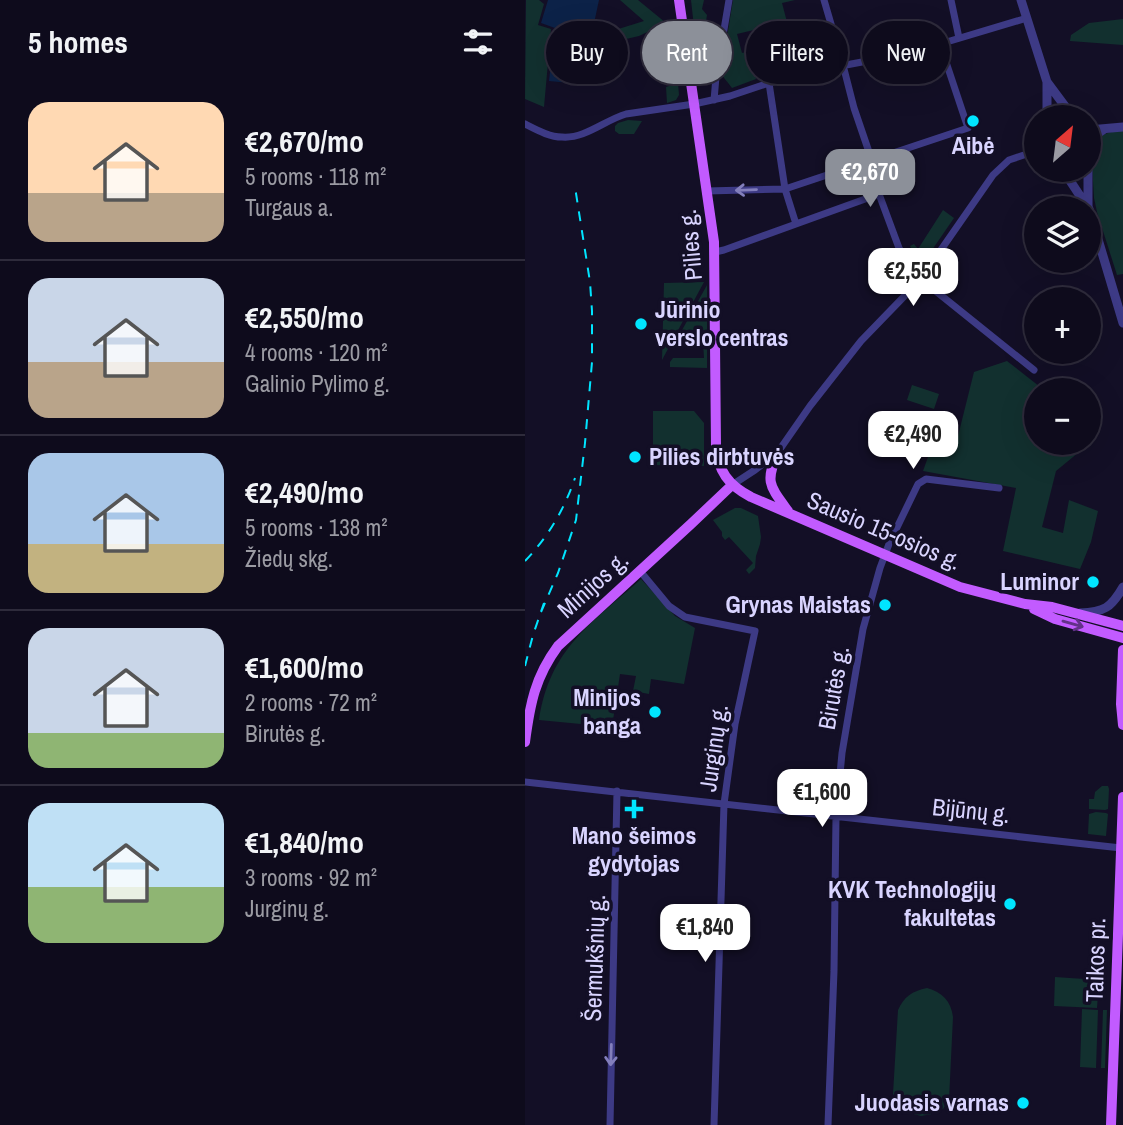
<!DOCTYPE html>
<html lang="en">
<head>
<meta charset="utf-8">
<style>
	body { margin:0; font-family:"Archivo Narrow",sans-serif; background:#171425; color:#f1f3f6; height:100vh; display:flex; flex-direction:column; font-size:26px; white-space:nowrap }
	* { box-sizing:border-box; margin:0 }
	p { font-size:23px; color:#9b9ba3 }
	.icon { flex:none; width:38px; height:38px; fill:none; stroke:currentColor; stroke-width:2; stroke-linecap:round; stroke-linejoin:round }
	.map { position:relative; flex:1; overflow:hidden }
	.drawer { display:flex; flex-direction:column; background:#0e0b1c; width:525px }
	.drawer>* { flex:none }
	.banner { position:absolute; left:21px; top:21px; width:471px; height:63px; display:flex; gap:14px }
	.needle { width:46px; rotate:28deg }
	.fabs { position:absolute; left:499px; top:105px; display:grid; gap:14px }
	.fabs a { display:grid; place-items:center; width:77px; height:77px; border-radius:50%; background:#0e0b1c; box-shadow:0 7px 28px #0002,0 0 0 2px #2e2b3b; font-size:35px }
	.price { position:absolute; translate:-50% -60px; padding:0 16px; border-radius:14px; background:#fff; color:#222; font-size:23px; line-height:46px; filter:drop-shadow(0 2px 4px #0008) }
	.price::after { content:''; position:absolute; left:50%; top:42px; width:21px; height:16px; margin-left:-10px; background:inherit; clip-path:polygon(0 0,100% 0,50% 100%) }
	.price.active { background:#8c9099; color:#fff }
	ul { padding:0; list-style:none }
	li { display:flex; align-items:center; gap:21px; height:175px; padding:0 28px }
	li+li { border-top:2px solid #2e2b3b }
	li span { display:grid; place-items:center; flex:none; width:196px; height:140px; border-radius:21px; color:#555 }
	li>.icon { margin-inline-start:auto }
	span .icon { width:84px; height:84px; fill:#fffc; stroke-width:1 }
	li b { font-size:30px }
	h2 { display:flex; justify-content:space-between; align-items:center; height:84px; padding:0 28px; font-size:30px }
	.chip { padding:0 24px; border-radius:32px; background:#0e0b1c; box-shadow:0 7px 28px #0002,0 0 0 2px #2e2b3b; font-size:24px; line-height:63px }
	.chip.active { background:#8c9099; color:#fff }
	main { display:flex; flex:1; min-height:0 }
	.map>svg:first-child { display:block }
	.green { fill:#12302f }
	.water { fill:#0c2248 }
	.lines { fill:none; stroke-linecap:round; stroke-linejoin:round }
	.minor { stroke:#3d3a85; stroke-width:7 }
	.tertiary { stroke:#3d3a85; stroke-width:9 }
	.primary { stroke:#c25bff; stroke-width:10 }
	.rail { stroke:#00e5ff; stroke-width:2; stroke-dasharray:10 9; stroke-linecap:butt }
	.oneway { stroke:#837fbc }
	.oneway2 { stroke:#623188 }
	.poi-dot { fill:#00e5ff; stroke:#130f26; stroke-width:2.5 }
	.labels { text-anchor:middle; stroke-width:7; stroke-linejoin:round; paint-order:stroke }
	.poi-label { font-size:24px; font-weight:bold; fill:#d9d4ff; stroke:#130f26; text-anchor:end }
	.street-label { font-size:24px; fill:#d9d4ff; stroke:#130f26 }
</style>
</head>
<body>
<main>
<section class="drawer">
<h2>5 homes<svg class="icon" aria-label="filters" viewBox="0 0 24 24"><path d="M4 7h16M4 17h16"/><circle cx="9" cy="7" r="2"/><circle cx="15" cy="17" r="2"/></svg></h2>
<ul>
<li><span style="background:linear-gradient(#ffd9b3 65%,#b9a48a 0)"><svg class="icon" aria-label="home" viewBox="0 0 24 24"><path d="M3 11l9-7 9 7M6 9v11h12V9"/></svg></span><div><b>€2,670/mo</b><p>5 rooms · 118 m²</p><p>Turgaus a.</p></div></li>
<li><span style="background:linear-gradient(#c9d6e8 60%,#b9a48a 0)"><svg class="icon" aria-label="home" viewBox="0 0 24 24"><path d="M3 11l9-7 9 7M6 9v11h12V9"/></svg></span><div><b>€2,550/mo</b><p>4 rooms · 120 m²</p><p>Galinio Pylimo g.</p></div></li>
<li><span style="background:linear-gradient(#a9c7e8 65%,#c2b280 0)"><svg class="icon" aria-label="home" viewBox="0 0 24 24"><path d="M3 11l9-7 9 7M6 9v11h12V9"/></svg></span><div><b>€2,490/mo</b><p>5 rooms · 138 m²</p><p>Žiedų skg.</p></div></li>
<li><span style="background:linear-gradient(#c9d6e8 75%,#8fb573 0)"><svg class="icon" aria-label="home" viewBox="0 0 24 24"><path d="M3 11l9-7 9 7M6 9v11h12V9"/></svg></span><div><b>€1,600/mo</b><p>2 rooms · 72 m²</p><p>Birutės g.</p></div></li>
<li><span style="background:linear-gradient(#bfe0f5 60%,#8fb573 0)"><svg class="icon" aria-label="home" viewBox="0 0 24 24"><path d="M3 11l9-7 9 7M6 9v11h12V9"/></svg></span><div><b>€1,840/mo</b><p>3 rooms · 92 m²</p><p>Jurginų g.</p></div></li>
</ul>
</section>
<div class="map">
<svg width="598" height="1125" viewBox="0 0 598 1125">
	<rect width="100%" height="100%" fill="#130f26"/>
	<path class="green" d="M1 0H14L19 4 13 25 26 29 19 107 0 99Z
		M95 0H113L141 23 114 36 84 43 87 31 119 21Z
		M166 0H179L177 9 182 15 180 27 172 28 169 27Z
		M208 0H270L257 3 262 22 212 34 217 53 225 51 231 79 207 88 196 74Z
		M598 19V45L545 41 546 35 564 23Z
		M299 20 312 59 266 71 262 58 293 50 287 25Z
		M153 83 154 95 151 100 142 103 141 87Z
		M103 120 117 121 109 134H94L90 131V126L93 123Z
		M598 130V274L592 275 572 212 569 198 566 147C572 134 585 132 598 130Z
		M418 210 429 218 396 266H391L385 258 390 255 385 246 389 244 393 249Z
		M179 282 137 360 139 283Z
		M182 285V368L145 367V362L148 358H179L178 342 151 341Z
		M482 361 519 390H511V418L506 436 511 438V443H564V418L571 420 565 443 531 471 517 527 538 533 544 500 573 511 566 542 555 569 478 551 491 488 398 471 412 432 433 436 449 372Z
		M387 385 414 394 409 409 382 400Z
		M128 411H169L179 423V466L128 465Z
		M210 508H216L233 516 236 537 235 544 231 556 230 568 224 574 221 570 228 563 204 537 200 540 197 536V532L188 520Z
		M116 579 150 616 170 628 159 684 126 679 124 694 108 691 111 676 95 674 87 727 14 720C25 648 66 624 116 579Z
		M577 786H583L584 789 583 809 580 810 564 809V799H569L570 792Z
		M571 812 581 813 583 814 581 836 563 834 564 814Z
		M530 977 574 980 572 1008 529 1006Z
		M402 988C417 992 426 1001 428 1017L424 1100 418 1109 407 1114 396 1116 385 1113 375 1107 368 1094 373 1010C379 997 387 991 402 988Z
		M557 1009 573 1010 571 1068 555 1067Z
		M578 1010H582L580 1068H576Z"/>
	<path class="water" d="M23 0H74L56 84 24 81 30 28 16 23Z"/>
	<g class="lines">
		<path class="minor" d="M299 0 318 65 329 108 344 152V161L354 194 374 248 387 272 509 370
			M426 0 434 38
			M189 100 191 77 204 0
			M0 124C12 130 24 137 37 137 60 139 80 120 101 114L169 104 205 96 244 83 289 71 369 56 415 44 502 18
			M182 191 260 189 443 128 415 44
			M271 224 354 194
			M190 252 199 250 271 224 260 189 244 83
			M207 485 230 470 253 452 285 406 336 341 395 280 468 175 484 160 511 151
			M115 571 144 606 160 617 230 631 210 724 199 804 189 1125
			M0 782 596 848
			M85 1125 92 791
			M303 1125 309 971 311 816 317 753 338 629 355 568 364 544 393 484 401 479 474 488"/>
		<path class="tertiary" d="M496 0 522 82V117
			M522 82 548 117
			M564 130 598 127
			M564 143 569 136 578 130
			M538 170 563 208
			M563 170V206
			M564 209 598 323
			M555 613C579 612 586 608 598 587"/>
		<path class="primary" d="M154 0 189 242 191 446C193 471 203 485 226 497L435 587 500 604 527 607 598 626
			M253 452C240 482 244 485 263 511
			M509 609 530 619 598 638
			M598 650 596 704 598 725
			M0 742C5 704 10 677 33 646L166 524 207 485
			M586 1125 598 797"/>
		<path class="rail" d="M0 561C23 537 39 510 50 478
			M16 612 33 573 51 520 60 443 67 362V311L65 282 50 187
			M0 666 8 635 19 603"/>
	</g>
	<defs><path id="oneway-shaft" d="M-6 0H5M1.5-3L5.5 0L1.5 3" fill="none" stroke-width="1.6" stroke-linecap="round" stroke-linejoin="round" transform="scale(1.75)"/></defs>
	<g class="oneway">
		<use href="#oneway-shaft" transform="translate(221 190) rotate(178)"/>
		<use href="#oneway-shaft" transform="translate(86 1055) rotate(92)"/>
	</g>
	<use class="oneway2" href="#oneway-shaft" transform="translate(548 624) rotate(16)"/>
	<g class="poi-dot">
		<circle cx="448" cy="121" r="7"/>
		<circle cx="116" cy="324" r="7"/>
		<circle cx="110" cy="457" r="7"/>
		<circle cx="568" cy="582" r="7"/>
		<circle cx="360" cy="605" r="7"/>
		<circle cx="130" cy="712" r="7"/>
		<path d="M105.5 798.5h7v7h7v7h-7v7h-7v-7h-7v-7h7z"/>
		<circle cx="485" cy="904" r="7"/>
		<circle cx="498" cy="1103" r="7"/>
	</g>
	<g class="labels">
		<g class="poi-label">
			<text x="448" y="154" text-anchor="middle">Aibė</text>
			<text x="130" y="318" text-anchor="start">Jūrinio<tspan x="130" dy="28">verslo centras</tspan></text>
			<text x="124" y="465" text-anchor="start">Pilies dirbtuvės</text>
			<text x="554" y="590">Luminor</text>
			<text x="346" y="613">Grynas Maistas</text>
			<text x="116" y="706">Minijos<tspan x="116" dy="28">banga</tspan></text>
			<text x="109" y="844" text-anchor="middle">Mano šeimos<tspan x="109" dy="28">gydytojas</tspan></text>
			<text x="471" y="898">KVK Technologijų<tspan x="471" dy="28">fakultetas</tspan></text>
			<text x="484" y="1111">Juodasis varnas</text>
		</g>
		<g class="street-label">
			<text transform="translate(166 245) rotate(-95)" y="8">Pilies g.</text>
			<text transform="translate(359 531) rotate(23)" y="8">Sausio 15-osios g.</text>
			<text transform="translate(68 585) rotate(-42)" y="8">Minijos g.</text>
			<text transform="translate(309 688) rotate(-80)" y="8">Birutės g.</text>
			<text transform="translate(189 748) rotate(-82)" y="8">Jurginų g.</text>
			<text transform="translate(446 811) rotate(6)" y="8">Bijūnų g.</text>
			<text transform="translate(70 958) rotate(-88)" y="8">Šermukšnių g.</text>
			<text transform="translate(571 960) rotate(-88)" y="8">Taikos pr.</text>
		</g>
	</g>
</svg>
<div class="fabs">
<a><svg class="needle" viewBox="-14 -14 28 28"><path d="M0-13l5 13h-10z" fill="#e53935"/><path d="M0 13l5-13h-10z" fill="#9b9ba3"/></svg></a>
<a><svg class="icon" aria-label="layers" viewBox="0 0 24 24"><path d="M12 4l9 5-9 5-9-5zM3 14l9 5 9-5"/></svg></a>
<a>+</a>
<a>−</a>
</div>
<b class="price active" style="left:345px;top:209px">€2,670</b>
<b class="price" style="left:388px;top:308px">€2,550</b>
<b class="price" style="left:388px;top:471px">€2,490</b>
<b class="price" style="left:297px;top:829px">€1,600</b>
<b class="price" style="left:180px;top:964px">€1,840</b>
<div class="banner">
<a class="chip">Buy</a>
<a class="chip active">Rent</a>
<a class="chip">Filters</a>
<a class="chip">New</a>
</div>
</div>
</main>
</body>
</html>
